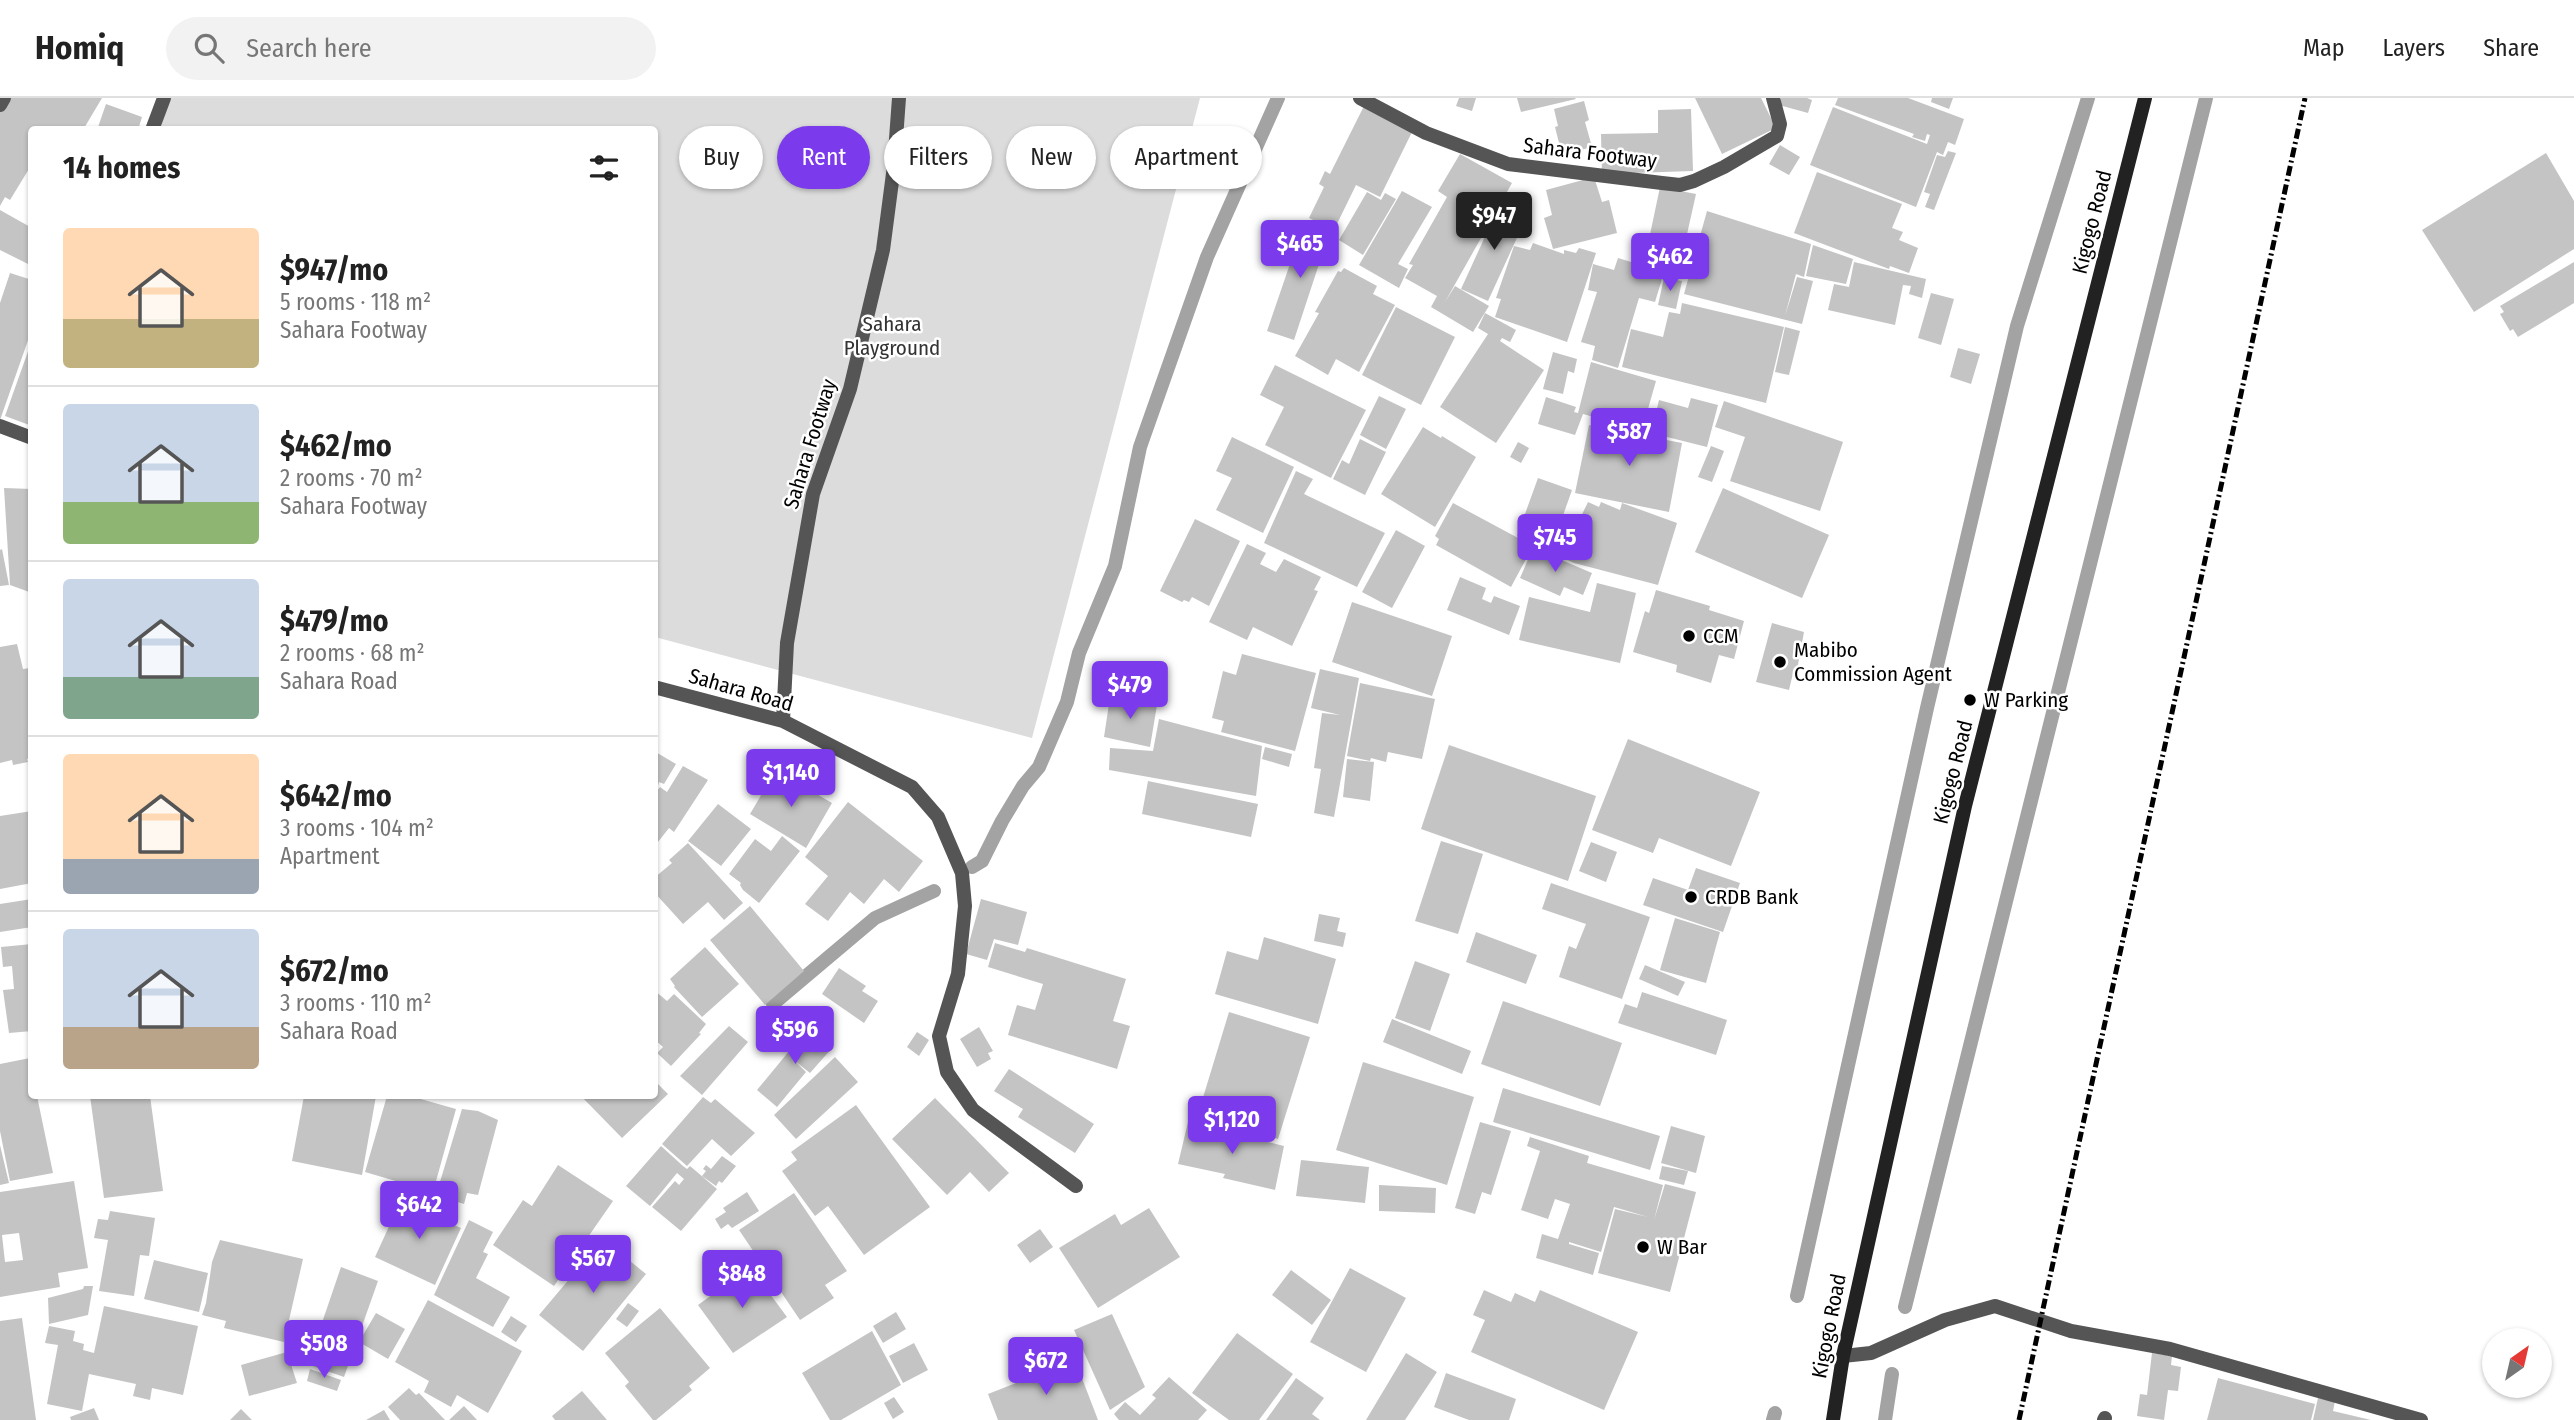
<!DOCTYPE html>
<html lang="en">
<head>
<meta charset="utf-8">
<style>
	body { margin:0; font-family:"Fira Sans Condensed",sans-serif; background:#f2f2f2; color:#222; height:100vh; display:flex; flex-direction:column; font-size:26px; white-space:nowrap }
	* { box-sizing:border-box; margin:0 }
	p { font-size:23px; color:#767676 }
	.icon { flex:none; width:38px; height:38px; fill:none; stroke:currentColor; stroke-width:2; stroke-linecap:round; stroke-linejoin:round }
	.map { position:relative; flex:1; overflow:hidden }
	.panel { position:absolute; left:28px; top:28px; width:630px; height:973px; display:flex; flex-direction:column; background:#fff; border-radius:7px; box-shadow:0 2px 5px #0004 }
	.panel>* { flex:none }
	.hud { position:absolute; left:679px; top:28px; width:665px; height:63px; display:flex; gap:14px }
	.needle { width:46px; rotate:34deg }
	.tools { position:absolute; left:2482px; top:1230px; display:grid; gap:14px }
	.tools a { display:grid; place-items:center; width:70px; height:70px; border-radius:50%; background:#fff; box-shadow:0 2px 5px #0004; font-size:35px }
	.price { position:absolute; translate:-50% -60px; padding:0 16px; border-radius:7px; background:#7c3aed; color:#fff; font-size:23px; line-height:46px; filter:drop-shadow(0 2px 4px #0008) }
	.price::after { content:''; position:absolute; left:50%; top:42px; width:21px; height:16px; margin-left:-10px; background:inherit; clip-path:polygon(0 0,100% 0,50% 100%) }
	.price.current { background:#222; color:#fff }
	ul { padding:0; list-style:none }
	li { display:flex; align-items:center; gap:21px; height:175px; padding:0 35px }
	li+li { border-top:2px solid #e0e0e0 }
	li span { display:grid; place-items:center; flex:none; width:196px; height:140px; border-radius:7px; color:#555 }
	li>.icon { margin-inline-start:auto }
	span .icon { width:84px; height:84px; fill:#fffc; stroke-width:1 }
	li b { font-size:30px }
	h2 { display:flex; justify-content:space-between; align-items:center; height:84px; padding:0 35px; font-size:30px }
	.chip { padding:0 24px; border-radius:32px; background:#fff; box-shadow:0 2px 5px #0004; font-size:24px; line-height:63px }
	.chip.current { background:#7c3aed; color:#fff }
	header { display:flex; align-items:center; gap:42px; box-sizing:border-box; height:98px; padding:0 35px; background:#fff; border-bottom:2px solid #e0e0e0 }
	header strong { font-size:33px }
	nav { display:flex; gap:38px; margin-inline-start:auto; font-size:24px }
	.search { width:490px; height:63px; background:#f2f2f2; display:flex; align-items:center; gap:18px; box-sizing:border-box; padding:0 24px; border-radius:38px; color:#767676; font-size:26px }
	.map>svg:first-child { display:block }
	.green { fill:#dcdcdc }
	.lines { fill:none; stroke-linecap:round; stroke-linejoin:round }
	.stream { stroke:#a3a3a3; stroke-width:14 }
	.building { fill:#c4c4c4; fill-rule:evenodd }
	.street { stroke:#555; stroke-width:14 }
	.secondary { stroke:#222; stroke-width:14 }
	.rail { stroke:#000; stroke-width:5; stroke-dasharray:10 3.5 2 3.5; stroke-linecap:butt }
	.poi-dot { fill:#000; stroke:#fff; stroke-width:2.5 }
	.labels { text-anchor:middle; stroke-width:5; stroke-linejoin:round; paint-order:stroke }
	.street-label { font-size:21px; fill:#000; stroke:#fff }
	.park-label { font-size:21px; fill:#333; stroke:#fff }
	.poi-label { font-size:21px; fill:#000; stroke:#fff; text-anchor:start }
</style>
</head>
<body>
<header>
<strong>Homiq</strong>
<div class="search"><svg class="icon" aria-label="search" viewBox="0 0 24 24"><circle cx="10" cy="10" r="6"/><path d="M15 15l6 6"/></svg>Search here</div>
<nav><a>Map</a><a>Layers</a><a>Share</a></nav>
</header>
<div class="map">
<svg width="2574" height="1322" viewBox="0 0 2574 1322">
	<rect width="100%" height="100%" fill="#fff"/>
	<path class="green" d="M169 0H1200L1032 640 655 539 654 32H160Z"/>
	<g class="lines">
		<path class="stream" d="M972 769 982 763 1002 723 1023 688 1039 669 1067 604 1079 555 1115 468 1140 349 1207 159 1278 0
			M773 906 875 820 934 793
			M1797 1198 1927 610 2017 228 2088 0
			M1905 1209 2206 0
			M1773 1322 1775 1315
			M1885 1322 1892 1276"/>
	</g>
	<path class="building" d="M9 0H102L83 32H32V66L10 102 5 99 0 108V14Z
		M1459 0H1476L1472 13 1456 8Z
		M1517 0H1575L1576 1 1521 14Z
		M1695 0H1761L1776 30 1722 56Z
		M1781 0H1807L1812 2 1808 15 1779 7Z
		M1838 0H1908L1964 21 1955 47 1948 44 1943 57 1937 54 1916 109 1810 67 1833 9 1927 46 1930 37 1927 36 1925 43 1912 39 1914 36 1835 7Z
		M1932 0H1953L1949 11 1931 4Z
		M1584 3 1589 22 1585 24 1592 49 1562 57 1555 29 1558 28 1554 11Z
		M106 6 142 19 138 32H97Z
		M1364 8 1413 32 1380 99 1356 87 1334 132 1309 120 1324 89 1319 86 1325 73 1330 76Z
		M1691 11 1693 73 1602 76 1601 36 1658 35V12Z
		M1780 47 1800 59 1789 77 1769 66Z
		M1948 53 1956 55 1934 112 1925 109 1930 96 1924 94 1937 57 1945 59Z
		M2546 55 2574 103V151L2474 214 2422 132Z
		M1460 56 1512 85 1445 204 1455 188 1489 208 1473 234 1431 209 1437 198 1405 180 1413 167 1409 166 1447 99 1438 93Z
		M1817 74 1902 106 1892 130 1903 134 1899 142 1918 150 1909 175 1890 168 1889 171 1794 135Z
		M1594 79 1602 104 1609 102 1617 135 1553 151 1544 120 1552 117 1546 92Z
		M1660 89 1696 96 1679 172 1644 165Z
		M1402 93 1432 109 1398 166 1408 171 1399 190 1359 167Z
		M1367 94 1381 102 1385 95 1396 101 1363 157 1339 142Z
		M1511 104 1516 107 1514 112 1527 118 1488 203 1461 191 1500 106 1509 109Z
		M0 112 32 130V168L0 152Z
		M1707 113 1811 146 1804 179 1796 176 1785 218 1797 179 1813 183 1802 226 1684 196Z
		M1304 125 1337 135 1329 159 1322 157 1294 242 1267 233Z
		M1533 145 1564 156V152L1576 155 1579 150 1596 155 1567 244 1495 219 1501 201 1496 200 1514 148 1530 152Z
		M1813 147 1853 161 1846 186 1806 178Z
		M1618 160 1664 174 1655 204 1639 200 1618 270 1592 262 1595 248 1581 244 1597 194 1588 192 1593 166 1614 172Z
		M1854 164 1926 181 1922 200 1909 196 1911 188 1903 187 1895 227 1828 212 1834 186 1849 189Z
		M2574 164V205L2518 239 2513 231 2510 233 2500 216 2504 214 2500 208Z
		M1344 170 1377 188 1373 196 1395 207 1359 274 1336 261 1328 277 1295 258 1319 215 1315 214 1338 173 1341 174Z
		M10 175 32 182V231L0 322V205Z
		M1664 180 1682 183 1676 211 1658 207Z
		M1931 195 1954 201 1941 247 1918 240Z
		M1682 205 1784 229 1766 305 1622 269 1631 231 1663 239 1669 214 1680 216Z
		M1396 209 1455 239 1421 307 1362 277Z
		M1485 215 1516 232 1510 244 1502 240 1500 243 1544 272 1496 345 1440 309 1488 236 1478 230Z
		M1785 229 1800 233 1789 277 1775 274Z
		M31 245H32V328L5 318Z
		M1958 250 1980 256 1971 286 1950 279Z
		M1553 254 1577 261 1574 275 1568 273 1563 296 1543 291Z
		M1591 264 1656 283 1642 332 1583 316 1575 337 1538 326 1546 299 1576 309 1574 314 1578 315Z
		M1275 267 1366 312 1331 380 1265 347 1284 309 1260 297Z
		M1379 298 1406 311 1386 351 1360 337Z
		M1691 300 1718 307 1707 349 1651 335 1659 302 1688 310Z
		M1724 303 1843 344 1820 413 1730 383 1745 339 1715 329Z
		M1589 327 1682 345 1669 414 1575 395Z
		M1423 329 1441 340 1442 338 1476 359 1435 429 1381 396Z
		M1232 339 1294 369 1263 435 1216 412 1232 380 1216 373Z
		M1360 341 1386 354 1365 397 1333 381 1342 362 1349 366Z
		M1518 344 1529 350 1521 365 1510 359Z
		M1711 348 1724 353 1712 384 1698 379Z
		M1296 373 1313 381 1304 396 1385 435 1357 489 1264 445Z
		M1538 380 1572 392 1560 426 1575 431 1588 404 1599 409 1601 404 1620 412 1622 405 1677 425 1658 487 1574 465 1517 438Z
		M4 390 32 391V495L10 487Z
		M1723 390 1829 437 1802 500 1695 454Z
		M1453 405 1533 448 1511 489 1436 447 1439 441 1435 438Z
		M1195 421 1240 443 1209 508 1192 499 1189 504 1184 502 1182 504 1160 493Z
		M1396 432 1425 448 1392 510 1362 494Z
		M1247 446 1266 455 1260 466 1276 474 1284 461 1321 479 1314 492 1318 493 1292 548 1253 529 1247 542 1209 524Z
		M1533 450 1592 475 1583 497 1564 489 1560 498 1520 480Z
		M2 451 9 487 0 488V452Z
		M1460 479 1486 490 1482 501 1491 505 1494 498 1520 508 1509 537 1447 512Z
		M1597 485 1636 495 1620 565 1519 542 1529 499 1590 514Z
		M1656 492 1710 508 1709 512 1744 523 1734 561 1719 557 1711 585 1676 574 1677 567 1633 554 1645 513 1649 515Z
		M1352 504 1452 538 1432 598 1332 564Z
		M1772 525 1804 534 1797 572 1794 571 1789 592 1756 584Z
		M17 546 23 571 30 570 32 574V660L27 661 28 664 13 667 12 662 0 665V549Z
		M1242 556 1316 575 1295 653 1221 634 1224 623 1212 620 1223 573 1236 577Z
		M1320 571 1359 580 1334 719 1314 715 1321 671 1314 670 1322 615 1340 617 1311 610Z
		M1360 585 1435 601 1422 661 1388 654 1386 664 1371 660 1370 663 1347 658Z
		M1110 599 1157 607 1150 649 1104 639Z
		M1159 621 1262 648 1256 698 1109 672 1110 650 1153 653Z
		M1628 641 1760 694 1731 768 1659 740 1653 755 1592 732Z
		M1449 647 1596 698 1568 783 1421 731Z
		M1265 649 1292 656 1289 669 1262 661Z
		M654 653 676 666 664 686 659 684 658 688 654 686Z
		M1347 661 1374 664 1370 703 1343 699Z
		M683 668 708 682 674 734 669 730 654 749V696L660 689 667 694Z
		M776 672 832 705 806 750 750 716Z
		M1148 683 1258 706 1251 739 1142 716Z
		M848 704 923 763 899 794 884 781 864 806 850 794 828 823 805 806 828 778 805 759Z
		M718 706 751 731 721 768 688 743Z
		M32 713V785L0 791V718Z
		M782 738 800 753 759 805 743 792 740 787 741 785 729 776 755 741 771 753Z
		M1441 743 1483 756 1458 836 1415 823Z
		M1591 744 1617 754 1606 784 1579 773Z
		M688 745 743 805 724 822 708 804 683 826 654 794V780L672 765 669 762Z
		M1696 770 1740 785 1723 834 1643 807 1653 780 1688 792Z
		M1551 785 1650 819 1622 901 1559 879 1569 848 1576 851 1586 826 1542 811Z
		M32 801V829L0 834V806Z
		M981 801 1027 814 1018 847 994 841 987 862 966 856Z
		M750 808 804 873 765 907 710 842Z
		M1319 816 1340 820 1337 833 1346 835 1343 849 1314 843Z
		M1675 820 1720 834 1706 885 1660 872Z
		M1476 834 1537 857 1526 886 1466 864Z
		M1264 839 1336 861 1318 926 1215 896 1227 853 1258 862Z
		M995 845 1025 854 1027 850 1126 881 1113 923 1130 928 1117 971 1008 937 1017 907 1035 912 1043 886 988 869Z
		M32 846V933L9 935 3 892 14 891 12 868 3 869 1 849Z
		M705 849 739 886 702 919 674 889 675 888 670 881Z
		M1415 863 1450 876 1430 933 1395 920Z
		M1645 867 1685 884 1678 898 1639 881Z
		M839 870 866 888 862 893 878 903 864 925 822 896Z
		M654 892 667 903 674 896 706 926 699 935 701 936 671 968 657 955 663 949 654 941Z
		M1642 894 1727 922 1716 957 1618 925 1625 906 1637 910Z
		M1503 903 1622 945 1600 1008 1481 966Z
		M1229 914 1310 939 1278 1041 1198 1016Z
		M1392 921 1471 953 1462 976 1383 944Z
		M729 928 748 944 702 997 680 978Z
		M809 929 833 949 810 975 795 963 806 974 777 1009 757 992Z
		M979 929 993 953 988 955 991 961 977 969 960 941Z
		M917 934 929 942 919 958 907 949Z
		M835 959 858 984 796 1041 774 1017Z
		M30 960 32 998H37L53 1075 10 1083 0 1033V966Z
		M1363 964 1474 999 1447 1087 1336 1052Z
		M1009 971 1094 1026 1075 1055 1018 1019 1023 1011 994 993Z
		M654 982 668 996 622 1040 581 998H654Z
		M1503 990 1660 1038 1650 1072 1493 1024Z
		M90 998H150L163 1093 104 1100Z
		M304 998H376L362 1077 292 1063Z
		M387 998H410L456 1011 433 1094 365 1074Z
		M703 999 711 1005 715 1001 755 1035 731 1058 712 1041 687 1068 662 1046Z
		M935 1000 1009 1075 989 1094 970 1074 947 1097 892 1041Z
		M856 1007 930 1109 864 1157 828 1108 815 1118 782 1073 797 1062 791 1054Z
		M462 1011 478 1013 498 1022 478 1097 467 1095 464 1106 436 1097Z
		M1188 1024 1284 1048 1275 1092 1223 1080 1225 1076 1178 1066Z
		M1480 1024 1511 1033 1491 1097 1482 1094 1475 1116 1455 1110Z
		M1671 1028 1705 1038 1696 1075 1661 1065Z
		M1530 1039 1589 1058 1587 1065 1663 1087 1654 1122 1665 1086 1696 1094 1670 1194 1598 1175 1615 1111 1648 1119 1614 1109 1601 1154 1569 1144V1146L1599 1155 1593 1177 1536 1160 1542 1136 1558 1141 1570 1106 1555 1101 1548 1121 1521 1112 1540 1053 1527 1048Z
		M0 1047 9 1085 0 1087Z
		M661 1048 683 1068 687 1071 690 1068 717 1091 681 1133 652 1109 675 1083 679 1087 684 1081 677 1075 650 1108 626 1088Z
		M722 1058 736 1068 722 1085 719 1083 716 1088 702 1078 706 1073 703 1071 706 1067 711 1071Z
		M1301 1062 1369 1069 1365 1105 1296 1098Z
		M558 1067 613 1103 554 1188 493 1147 523 1102 532 1108Z
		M1662 1068 1688 1073 1684 1087 1659 1081Z
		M74 1083 88 1170 58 1175 60 1189 0 1199V1094ZM19 1135 23 1162 5 1164 2 1137Z
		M1379 1087 1436 1090 1435 1115 1379 1113Z
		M747 1094 759 1113 732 1130 728 1126 721 1131 715 1121 726 1114 723 1110Z
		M794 1095 847 1173 825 1187 834 1200 800 1222 739 1132Z
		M413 1097 437 1108 434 1118 461 1130 435 1187 375 1159 397 1111 405 1114Z
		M1149 1110 1180 1159 1098 1210 1059 1150 1115 1116 1121 1127Z
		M110 1113 155 1120 149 1158 140 1157 134 1198 99 1193 108 1142 94 1140 98 1121 108 1122Z
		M469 1122 493 1134 483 1154 488 1156 476 1180 510 1199 493 1229 434 1197Z
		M1040 1131 1053 1149 1030 1165 1017 1147Z
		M603 1141 646 1176 583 1253 539 1217Z
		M220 1142 303 1161 284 1244 224 1230 226 1223 202 1217 206 1205 212 1164Z
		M154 1162 208 1175 199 1214 144 1201Z
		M341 1169 378 1183 344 1279 313 1268 318 1256 312 1254Z
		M750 1169 787 1219 733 1255 698 1207Z
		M1350 1170 1406 1200 1366 1274 1310 1244Z
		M1291 1172 1331 1202 1312 1227 1272 1197Z
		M84 1188H93L88 1217 49 1226 48 1200 83 1191Z
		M1484 1192 1511 1204 1515 1195 1535 1204 1540 1192 1638 1234 1604 1312 1471 1254 1485 1222 1473 1217Z
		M428 1202 522 1253 488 1315 457 1297 451 1309 424 1294 429 1283 395 1264Z
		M628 1205 639 1213 627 1229 616 1221Z
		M104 1208 198 1228 183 1297 152 1290 150 1302 133 1298 136 1286 89 1276 82 1313 47 1306 58 1247 45 1245 49 1228 75 1233 73 1243 84 1246 83 1252 94 1255Z
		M660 1210 710 1270 689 1288 692 1292 656 1322H653L625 1288 629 1284 605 1255Z
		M896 1214 906 1231 883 1245 873 1228Z
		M376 1215 405 1231 388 1261 359 1244Z
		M1112 1216 1145 1289 1110 1312 1074 1232Z
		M511 1218 527 1228 516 1244 501 1234Z
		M22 1220 36 1322H0V1223Z
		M872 1233 901 1287 841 1322H830L802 1275Z
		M1237 1235 1293 1276 1259 1322H1229L1192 1295Z
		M914 1245 928 1272 903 1285 889 1258Z
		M287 1254 297 1285 249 1298 241 1267Z
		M1406 1255 1437 1274 1405 1322H1366Z
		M2152 1255 2172 1258 2171 1267 2181 1269 2178 1293 2168 1292 2164 1322 2137 1318 2140 1296 2147 1297Z
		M1075 1262 1098 1322H998L988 1296Z
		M310 1271 341 1282 337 1293 307 1283Z
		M1446 1275 1516 1301 1509 1322H1469L1434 1309Z
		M1169 1279 1207 1312 1198 1322H1119L1114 1316 1125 1304 1140 1317 1156 1300 1152 1297Z
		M1296 1280 1324 1300 1312 1316 1320 1322H1266Z
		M2218 1280 2315 1306 2311 1322H2207Z
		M409 1290 416 1297 419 1295 445 1322H400L388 1309Z
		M582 1293 607 1322H555L552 1318Z
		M894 1299 904 1314 893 1321 884 1305Z
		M2318 1300 2335 1303 2333 1313 2371 1322H2313Z
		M464 1308 477 1322H449Z
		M94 1310 99 1322H71L70 1319Z
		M241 1311 252 1322H230Z
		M384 1312 390 1322H366Z"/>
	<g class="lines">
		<path class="street" d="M1360 0 1426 35 1508 66 1662 85 1680 87 1694 83 1724 69 1777 38 1780 26 1773 0
			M0 7 4 0
			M152 32 164 0
			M0 328 32 340
			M654 589 783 623 912 689 938 719 962 775 965 808 958 876 939 938 947 974 973 1012 1076 1088
			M783 623 787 545 813 396 850 291 883 152 894 68 899 0
			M1843 1258 1871 1255 1945 1222 1995 1208 2071 1233 2170 1251 2421 1322
			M2104 1322 2105 1320"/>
		<path class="secondary" d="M1833 1322 1843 1258 1965 708 2145 0"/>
		<path class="rail" d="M2019 1322 2305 0"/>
	</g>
	<g class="poi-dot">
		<circle cx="1689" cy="538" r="7"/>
		<circle cx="1780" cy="564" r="7"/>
		<circle cx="1970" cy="602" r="7"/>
		<circle cx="1691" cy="799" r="7"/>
		<circle cx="1643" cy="1149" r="7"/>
	</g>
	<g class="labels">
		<g class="street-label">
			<text transform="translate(1590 55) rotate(7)" y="7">Sahara Footway</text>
			<text transform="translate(2092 124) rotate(-76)" y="7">Kigogo Road</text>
			<text transform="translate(810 346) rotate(-73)" y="7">Sahara Footway</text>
			<text transform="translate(741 592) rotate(16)" y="7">Sahara Road</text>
			<text transform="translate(1953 674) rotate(-76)" y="7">Kigogo Road</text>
			<text transform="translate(1829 1228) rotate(-79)" y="7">Kigogo Road</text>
		</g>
		<g class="park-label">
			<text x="892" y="233">Sahara<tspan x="892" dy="24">Playground</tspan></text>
		</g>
		<g class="poi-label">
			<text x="1703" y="545">CCM</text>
			<text x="1794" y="559">Mabibo<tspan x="1794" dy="24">Commission Agent</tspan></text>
			<text x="1984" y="609">W Parking</text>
			<text x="1705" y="806">CRDB Bank</text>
			<text x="1657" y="1156">W Bar</text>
		</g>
	</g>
</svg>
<div class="tools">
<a><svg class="needle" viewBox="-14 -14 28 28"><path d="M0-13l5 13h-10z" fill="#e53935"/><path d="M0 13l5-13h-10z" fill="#767676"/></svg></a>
</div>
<b class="price current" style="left:1494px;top:154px">$947</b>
<b class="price" style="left:1300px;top:182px">$465</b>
<b class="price" style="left:1670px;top:195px">$462</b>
<b class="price" style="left:1629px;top:370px">$587</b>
<b class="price" style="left:1555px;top:476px">$745</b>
<b class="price" style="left:1130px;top:623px">$479</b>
<b class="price" style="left:791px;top:711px">$1,140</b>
<b class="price" style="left:795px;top:968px">$596</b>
<b class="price" style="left:1232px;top:1058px">$1,120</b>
<b class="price" style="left:419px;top:1143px">$642</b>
<b class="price" style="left:593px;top:1197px">$567</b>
<b class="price" style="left:742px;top:1212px">$848</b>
<b class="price" style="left:324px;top:1282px">$508</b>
<b class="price" style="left:1046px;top:1299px">$672</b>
<div class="hud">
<a class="chip">Buy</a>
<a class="chip current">Rent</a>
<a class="chip">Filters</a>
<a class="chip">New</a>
<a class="chip">Apartment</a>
</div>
<section class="panel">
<h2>14 homes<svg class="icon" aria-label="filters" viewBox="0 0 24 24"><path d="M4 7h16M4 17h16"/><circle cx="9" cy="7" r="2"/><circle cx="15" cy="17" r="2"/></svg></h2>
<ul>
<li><span style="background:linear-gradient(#ffd9b3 65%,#c2b280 0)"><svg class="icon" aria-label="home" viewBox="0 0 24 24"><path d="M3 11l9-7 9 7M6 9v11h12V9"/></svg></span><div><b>$947/mo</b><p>5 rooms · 118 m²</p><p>Sahara Footway</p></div></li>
<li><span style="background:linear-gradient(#c9d6e8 70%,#8fb573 0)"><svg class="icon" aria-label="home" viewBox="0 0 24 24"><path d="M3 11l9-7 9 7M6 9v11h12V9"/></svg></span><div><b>$462/mo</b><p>2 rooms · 70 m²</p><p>Sahara Footway</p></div></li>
<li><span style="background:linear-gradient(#c9d6e8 70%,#7fa58c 0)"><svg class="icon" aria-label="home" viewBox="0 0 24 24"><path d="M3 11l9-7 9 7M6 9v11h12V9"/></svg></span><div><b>$479/mo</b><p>2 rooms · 68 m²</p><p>Sahara Road</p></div></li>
<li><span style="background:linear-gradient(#ffd9b3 75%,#9aa5b1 0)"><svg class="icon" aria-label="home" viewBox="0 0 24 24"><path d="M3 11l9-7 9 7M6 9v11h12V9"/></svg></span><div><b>$642/mo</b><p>3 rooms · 104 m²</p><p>Apartment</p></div></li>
<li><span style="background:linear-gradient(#c9d6e8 70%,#b9a48a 0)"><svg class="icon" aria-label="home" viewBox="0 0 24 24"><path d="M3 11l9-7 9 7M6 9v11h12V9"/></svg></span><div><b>$672/mo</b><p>3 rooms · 110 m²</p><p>Sahara Road</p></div></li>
</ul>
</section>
</div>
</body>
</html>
